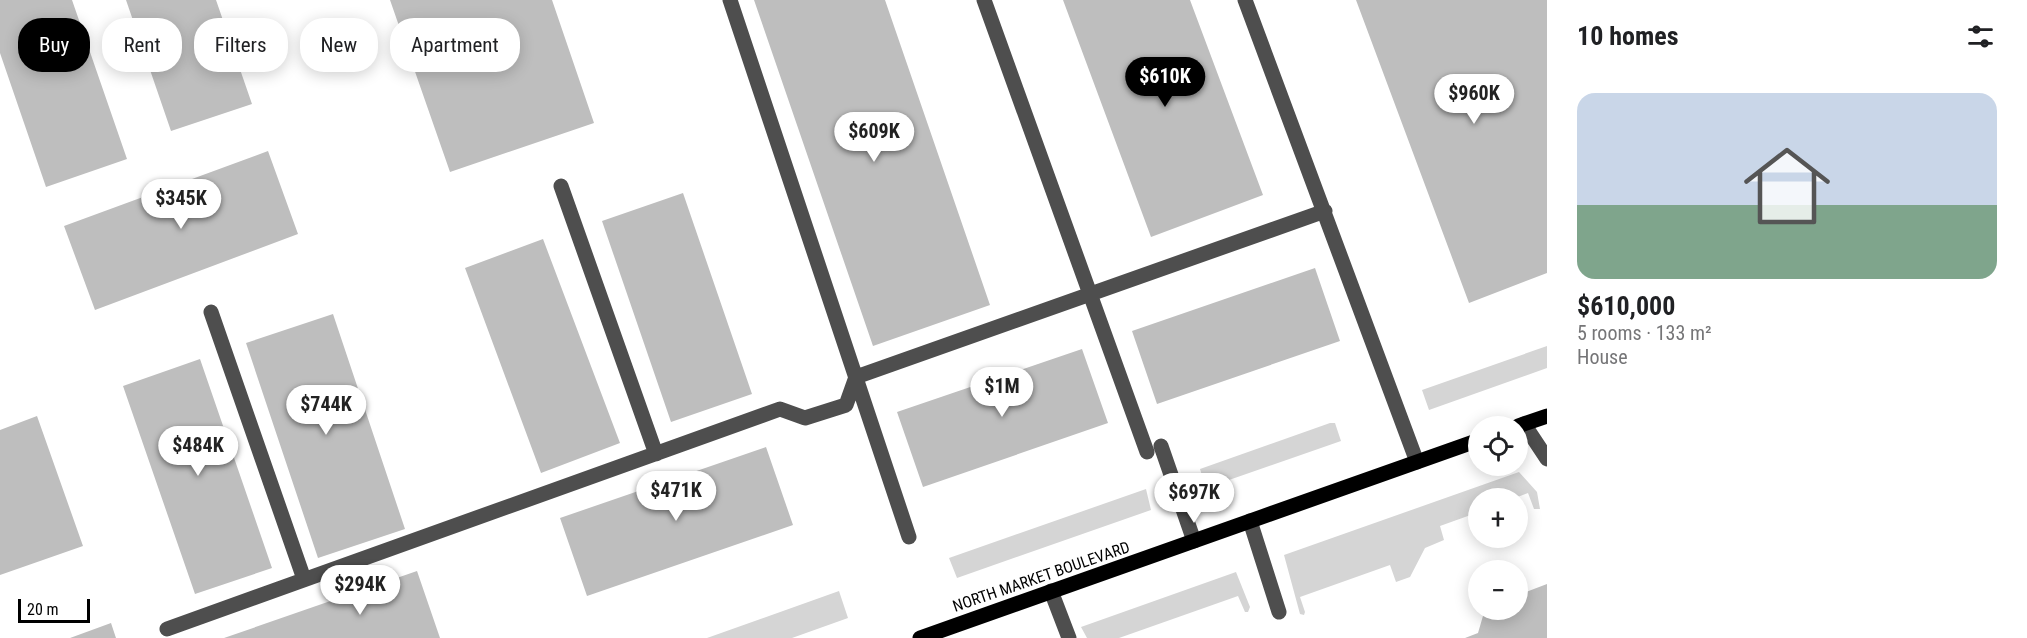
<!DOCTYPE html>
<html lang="en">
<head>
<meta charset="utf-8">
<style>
	body { margin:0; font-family:"Roboto Condensed",sans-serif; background:#f6f6f6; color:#202124; height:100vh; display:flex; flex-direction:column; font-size:22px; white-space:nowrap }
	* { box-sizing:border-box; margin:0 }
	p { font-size:20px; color:#757577 }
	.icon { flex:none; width:33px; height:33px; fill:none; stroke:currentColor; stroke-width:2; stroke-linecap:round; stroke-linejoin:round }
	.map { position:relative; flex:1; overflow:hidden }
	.drawer { display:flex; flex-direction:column; background:#fff; width:480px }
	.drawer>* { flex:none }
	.guide { position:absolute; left:18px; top:18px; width:570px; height:54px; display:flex; gap:12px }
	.tools { position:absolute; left:1468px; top:416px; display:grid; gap:12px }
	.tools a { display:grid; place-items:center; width:60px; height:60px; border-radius:50%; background:#fff; box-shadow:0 3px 15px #0003; font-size:30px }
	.scale { position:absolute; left:18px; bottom:15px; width:72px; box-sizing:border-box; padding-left:6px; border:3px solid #000; border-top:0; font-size:16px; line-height:21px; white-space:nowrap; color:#000; -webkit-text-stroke:4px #fff; paint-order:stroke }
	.price { position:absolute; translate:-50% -51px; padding:0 14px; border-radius:21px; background:#fff; color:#222; font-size:20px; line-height:39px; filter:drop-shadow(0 2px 3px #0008) }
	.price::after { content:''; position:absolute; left:50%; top:36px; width:18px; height:14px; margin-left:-9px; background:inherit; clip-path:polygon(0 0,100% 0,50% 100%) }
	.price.selected { background:#000; color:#fff }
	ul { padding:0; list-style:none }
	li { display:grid; align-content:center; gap:12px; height:318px; padding:0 30px }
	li+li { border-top:2px solid #e0e0e0 }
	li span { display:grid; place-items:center; height:186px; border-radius:18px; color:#555 }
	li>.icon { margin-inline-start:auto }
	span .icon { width:108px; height:108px; fill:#fffc; stroke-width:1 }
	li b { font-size:26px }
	h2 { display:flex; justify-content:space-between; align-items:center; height:72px; padding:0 30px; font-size:26px }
	.pill { padding:0 21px; border-radius:24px; background:#fff; box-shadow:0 3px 15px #0003; font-size:21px; line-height:54px }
	.pill.selected { background:#000; color:#fff }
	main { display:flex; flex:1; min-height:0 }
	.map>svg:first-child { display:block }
	.green { fill:#d5d5d5 }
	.building { fill:#bebebe }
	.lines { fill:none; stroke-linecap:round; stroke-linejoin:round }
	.minor { stroke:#4e4e4e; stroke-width:15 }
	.major { stroke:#000; stroke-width:15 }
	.labels { text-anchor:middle; stroke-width:4.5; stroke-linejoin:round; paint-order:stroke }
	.street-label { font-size:16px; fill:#000; stroke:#fff }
</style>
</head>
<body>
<main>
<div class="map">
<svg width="1547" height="638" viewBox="0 0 1547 638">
	<rect width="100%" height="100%" fill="#fff"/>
	<path class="green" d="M1547 346V368L1429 410 1422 390Z
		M1330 423H1335L1341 441 1206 488 1200 469Z
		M1519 472 1537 492 1540 509H1534L1528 493 1515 498H1479V512L1440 526 1444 540 1425 548 1410 577 1396 582 1390 565 1300 597 1305 612 1304 615 1300 614 1284 555Z
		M1146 489 1151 510 957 578 949 558Z
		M1236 572 1250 607 1248 612H1245L1238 596 1119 638H1087L1081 627Z
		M839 591 848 618 792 638H707Z"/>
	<path class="building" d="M0 0H72L127 159 46 187 0 53Z
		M126 0H216L252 104 171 131Z
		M390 0H552L594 123 450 172Z
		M754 0H885L990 305 873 346Z
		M1063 0H1190L1263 195 1151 237Z
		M1356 0H1547V273L1469 303Z
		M268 151 298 234 95 310 64 226Z
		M683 193 752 394 671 422 602 221Z
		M543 239 620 443 541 473 465 268Z
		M1315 268 1340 341 1157 404 1132 331Z
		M333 314 405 529 318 558 246 343Z
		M1082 349 1108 423 923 487 897 412Z
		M200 359 272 568 195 594 123 386Z
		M37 416 83 546 0 575V430Z
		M766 447 793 525 587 596 560 518Z
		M417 571 440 638H224Z
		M1547 584V638H1465L1478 633 1485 609H1518V595Z
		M111 623 116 638H70Z"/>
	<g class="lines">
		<path class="minor" d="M730 0 909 537
			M984 0 1147 452
			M1245 0 1417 462
			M561 186 656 454
			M211 312 304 579
			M1524 424 1547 459
			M1161 446 1194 541
			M1250 521 1279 612
			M1051 591 1069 638
			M167 629 780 409 805 418 846 405 856 377 1325 211"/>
		<path class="major" d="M1518 426 1547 416
			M920 638 1479 440"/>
	</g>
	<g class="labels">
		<g class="street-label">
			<text transform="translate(1041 576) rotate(-19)" y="6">NORTH MARKET BOULEVARD</text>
		</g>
	</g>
</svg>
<div class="tools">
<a><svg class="icon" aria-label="locate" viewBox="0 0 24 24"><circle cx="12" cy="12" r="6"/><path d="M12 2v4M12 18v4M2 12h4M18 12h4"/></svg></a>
<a>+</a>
<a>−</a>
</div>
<div class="scale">20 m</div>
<b class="price selected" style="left:1165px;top:108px">$610K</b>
<b class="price" style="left:1474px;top:125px">$960K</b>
<b class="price" style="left:874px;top:163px">$609K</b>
<b class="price" style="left:181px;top:230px">$345K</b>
<b class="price" style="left:1002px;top:418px">$1M</b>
<b class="price" style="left:326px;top:436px">$744K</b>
<b class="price" style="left:198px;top:477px">$484K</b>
<b class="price" style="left:676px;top:522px">$471K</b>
<b class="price" style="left:1194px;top:524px">$697K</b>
<b class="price" style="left:360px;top:616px">$294K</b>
<div class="guide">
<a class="pill selected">Buy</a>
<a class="pill">Rent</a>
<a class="pill">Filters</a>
<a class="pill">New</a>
<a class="pill">Apartment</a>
</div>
</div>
<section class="drawer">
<h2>10 homes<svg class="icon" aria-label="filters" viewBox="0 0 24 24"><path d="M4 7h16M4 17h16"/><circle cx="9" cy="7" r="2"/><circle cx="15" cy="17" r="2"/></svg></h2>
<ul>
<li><span style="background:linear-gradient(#c9d6e8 60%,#7fa58c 0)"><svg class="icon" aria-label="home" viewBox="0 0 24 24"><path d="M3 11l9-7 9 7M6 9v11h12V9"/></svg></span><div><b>$610,000</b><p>5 rooms · 133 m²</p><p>House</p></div></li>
</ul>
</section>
</main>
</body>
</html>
